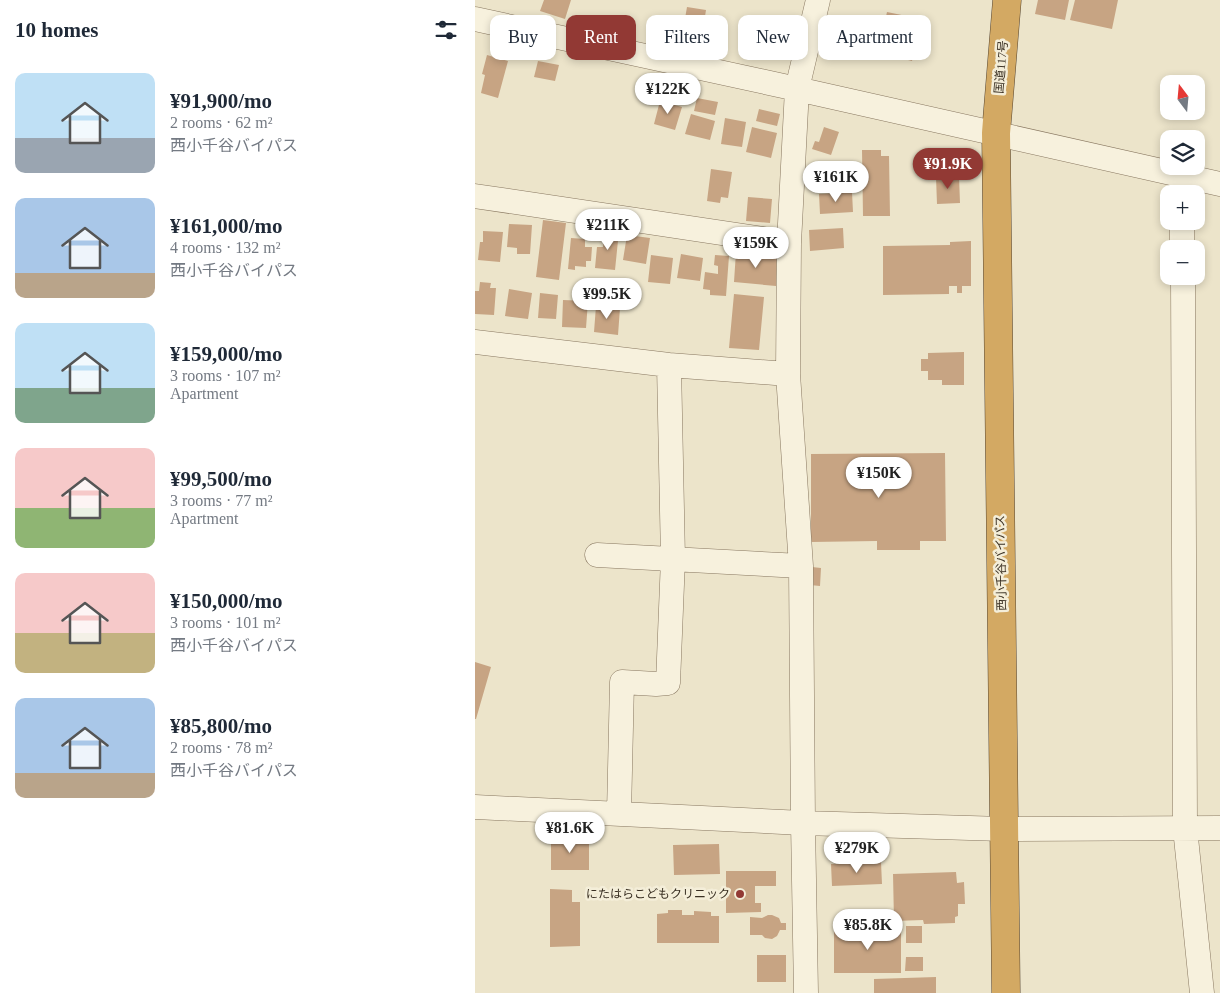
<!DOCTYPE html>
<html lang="en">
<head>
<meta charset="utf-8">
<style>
	body { margin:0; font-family:"Times New Roman","Noto Sans JP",serif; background:#f6f6f7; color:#1f2937; height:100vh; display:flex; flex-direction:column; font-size:19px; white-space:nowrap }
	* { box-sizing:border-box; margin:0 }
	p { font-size:16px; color:#747a83 }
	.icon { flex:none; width:28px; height:28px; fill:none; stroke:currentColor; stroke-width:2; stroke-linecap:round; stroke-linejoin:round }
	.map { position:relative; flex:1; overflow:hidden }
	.details { display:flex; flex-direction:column; background:#fff; width:475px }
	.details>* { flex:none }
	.banner { position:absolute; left:15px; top:15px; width:475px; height:45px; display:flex; gap:10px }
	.needle { width:32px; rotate:344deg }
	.buttons { position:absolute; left:685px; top:75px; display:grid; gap:10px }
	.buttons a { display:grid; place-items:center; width:45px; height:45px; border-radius:10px; background:#fff; box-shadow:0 2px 8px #0003; font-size:25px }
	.price { position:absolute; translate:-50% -42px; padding:0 11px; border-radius:18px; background:#fff; color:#222; font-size:16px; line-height:32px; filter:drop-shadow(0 1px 2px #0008) }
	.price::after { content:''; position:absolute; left:50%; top:30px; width:15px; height:11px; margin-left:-8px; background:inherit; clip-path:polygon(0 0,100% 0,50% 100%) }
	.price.active { background:#923934; color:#fff }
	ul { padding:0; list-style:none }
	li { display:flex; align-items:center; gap:15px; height:125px; padding:0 15px }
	li span { display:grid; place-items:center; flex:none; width:140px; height:100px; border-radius:10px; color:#555 }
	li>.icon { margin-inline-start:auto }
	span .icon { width:60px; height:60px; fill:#fffc; stroke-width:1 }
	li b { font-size:21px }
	h2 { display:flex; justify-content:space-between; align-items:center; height:60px; padding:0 15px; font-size:21px }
	.tag { padding:0 18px; border-radius:10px; background:#fff; box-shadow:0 2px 8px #0003; font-size:18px; line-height:45px }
	.tag.active { background:#923934; color:#fff }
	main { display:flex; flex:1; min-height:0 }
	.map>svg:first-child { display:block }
	.building { fill:#c7a483 }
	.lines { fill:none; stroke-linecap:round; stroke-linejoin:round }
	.minor-casing { stroke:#887760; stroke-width:25 }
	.highway-casing { stroke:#564633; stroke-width:29 }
	.minor { stroke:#f7f1dd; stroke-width:24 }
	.highway { stroke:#d3a963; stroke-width:28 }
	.poi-dot { fill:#923934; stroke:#f4eed9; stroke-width:2 }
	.labels { text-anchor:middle; stroke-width:5; stroke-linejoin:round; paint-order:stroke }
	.street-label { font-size:12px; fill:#392f22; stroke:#f4eed9 }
	.poi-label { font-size:12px; fill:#392f22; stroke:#f4eed9; text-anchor:end }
</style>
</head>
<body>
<main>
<section class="details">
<h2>10 homes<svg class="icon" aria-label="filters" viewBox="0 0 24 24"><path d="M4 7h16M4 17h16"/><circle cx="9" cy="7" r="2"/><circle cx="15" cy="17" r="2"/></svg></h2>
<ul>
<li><span style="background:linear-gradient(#bfe0f5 65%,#9aa5b1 0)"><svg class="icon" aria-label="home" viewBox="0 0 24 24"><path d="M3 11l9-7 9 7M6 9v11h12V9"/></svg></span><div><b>¥91,900/mo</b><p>2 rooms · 62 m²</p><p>西小千谷バイパス</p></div></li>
<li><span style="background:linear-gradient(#a9c7e8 75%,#b9a48a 0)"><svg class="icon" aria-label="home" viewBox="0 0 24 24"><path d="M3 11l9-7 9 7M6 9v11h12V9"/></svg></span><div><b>¥161,000/mo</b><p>4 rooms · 132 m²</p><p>西小千谷バイパス</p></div></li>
<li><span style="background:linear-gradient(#bfe0f5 65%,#7fa58c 0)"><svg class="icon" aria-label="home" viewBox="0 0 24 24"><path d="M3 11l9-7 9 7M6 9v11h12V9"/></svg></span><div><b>¥159,000/mo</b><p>3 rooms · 107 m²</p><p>Apartment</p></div></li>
<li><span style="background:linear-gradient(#f6c9c9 60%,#8fb573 0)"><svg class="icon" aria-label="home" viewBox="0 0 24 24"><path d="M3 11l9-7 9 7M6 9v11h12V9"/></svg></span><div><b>¥99,500/mo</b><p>3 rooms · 77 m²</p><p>Apartment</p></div></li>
<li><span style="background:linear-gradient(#f6c9c9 60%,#c2b280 0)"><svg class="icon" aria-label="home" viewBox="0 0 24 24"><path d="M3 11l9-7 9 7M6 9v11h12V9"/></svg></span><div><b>¥150,000/mo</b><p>3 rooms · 101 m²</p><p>西小千谷バイパス</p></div></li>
<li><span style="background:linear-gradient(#a9c7e8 75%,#b9a48a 0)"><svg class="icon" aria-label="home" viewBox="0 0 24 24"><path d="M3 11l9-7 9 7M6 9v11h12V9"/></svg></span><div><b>¥85,800/mo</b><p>2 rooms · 78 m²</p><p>西小千谷バイパス</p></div></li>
</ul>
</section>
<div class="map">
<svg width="745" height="993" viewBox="0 0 745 993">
	<rect width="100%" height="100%" fill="#ece4ca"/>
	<path class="building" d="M69 0H96L90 19 65 11Z
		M563 0H594L590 20 560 14Z
		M600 0H643L637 29 595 20Z
		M212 7 231 10 225 48 211 46 213 37 207 36Z
		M412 12 446 19 437 61 421 57 422 53 406 50 408 39 400 37 402 29 408 30Z
		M193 33 200 34 198 47 191 46Z
		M12 55 33 61 23 98 6 93 10 75 7 74Z
		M63 61 84 65 80 81 59 77Z
		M222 98 243 102 240 115 219 111Z
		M185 101 207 107 200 130 179 124Z
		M284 109 305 114 302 126 281 121Z
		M216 114 240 121 235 140 210 134Z
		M250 118 271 122 267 147 246 144Z
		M277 127 302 133 296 158 271 152Z
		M349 127 364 132 356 155 337 149 340 141 344 142Z
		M387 150H406V156H414L415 216H388Z
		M477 155 484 163 483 172 461 173 460 167 453 168V156Z
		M369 161 370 179 342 181 341 163Z
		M236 169 257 172 253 198 246 197 245 203 232 201Z
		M484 176 485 203 462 204 461 177Z
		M377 192 378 212 345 214 344 194Z
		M273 197 297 199 295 223 271 221Z
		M68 220 91 223 84 280 61 277Z
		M34 224 57 225 55 254H42V248L32 247Z
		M368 228 369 248 335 251 334 230Z
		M130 230 144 231 140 270 120 268 122 247H128Z
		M8 231 28 232 25 262 3 260 5 242H8Z
		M152 235 175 238 171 264 148 260Z
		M96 238 110 239V247H117L116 261H111V267L100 266V270L93 269Z
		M496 241V286H487V293H482V286H474V294L408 295V246L475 245V242Z
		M261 252 303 256 301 286 259 282Z
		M206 254 228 258 225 281 202 278Z
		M176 255 198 258 195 284 173 282Z
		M240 255 254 256 251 296 235 295V290L228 289 230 272 243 274V266L239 265Z
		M5 282 16 283 15 288H21L19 315 0 314V291H4Z
		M34 289 57 293 53 319 30 316Z
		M65 293 83 295 81 319 63 318Z
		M259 294 289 297 284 350 254 348Z
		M88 300 113 301 111 328 87 327Z
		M121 306 145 308 143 335 119 332Z
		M489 352V385H467V380H453V371H446V359H453V353Z
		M470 453 471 541H445V550H402V541L336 542V454Z
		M337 567 346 568 345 586 335 585Z
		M0 662 16 667 1 719H0Z
		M76 838H114V870H76Z
		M244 844 245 874 199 875 198 845Z
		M406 862 407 884 357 886 356 864Z
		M251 871H301V886H280V903H286V912L251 913Z
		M481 872 482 883 489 882 490 904H483V916L480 917V923L449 924 448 920 419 921 418 874Z
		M75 889 97 890V902H105V946L75 947Z
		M193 910H207V915H219V911L236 912V916H244V943H182V914L193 913Z
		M293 915H297L304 918 306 923H311V930H305L302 936 297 939 290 938 287 935H275V917L287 918Z
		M431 926H447V943H431Z
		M426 928V973H359V929Z
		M282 955H311V982H282Z
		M431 957H448V971H430Z
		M461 977V993H399V979Z"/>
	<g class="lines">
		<defs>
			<path id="minor" d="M0 19 322 89 745 184
				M0 196 314 243
				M707 221V249
				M708 276 710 828 727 993
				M0 342 194 365 313 374
				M122 555 326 566
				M0 807 328 823 528 829 745 828
				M144 814 147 682 181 684 193 683 198 559 194 365
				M331 993 328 823 326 566 313 374 314 243 322 89 343 0"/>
			<path id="highway" d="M531 993 521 133 532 0"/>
		</defs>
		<use href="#minor" class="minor-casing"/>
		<use href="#highway" class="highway-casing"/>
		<use href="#minor" class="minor"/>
		<use href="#highway" class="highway"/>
	</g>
	<circle class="poi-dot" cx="265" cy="894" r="5"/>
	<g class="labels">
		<g class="street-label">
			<text transform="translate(526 67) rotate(-85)" y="4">国道117号</text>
			<text transform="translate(526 563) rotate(-91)" y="4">西小千谷バイパス</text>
		</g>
		<g class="poi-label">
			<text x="255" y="898">にたはらこどもクリニック</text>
		</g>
	</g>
</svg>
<div class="buttons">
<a><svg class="needle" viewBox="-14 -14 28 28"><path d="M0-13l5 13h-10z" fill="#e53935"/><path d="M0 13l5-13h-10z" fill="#747a83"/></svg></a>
<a><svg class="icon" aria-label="layers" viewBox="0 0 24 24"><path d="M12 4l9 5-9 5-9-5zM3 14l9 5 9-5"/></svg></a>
<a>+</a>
<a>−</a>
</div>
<b class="price" style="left:193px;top:115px">¥122K</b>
<b class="price active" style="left:473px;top:190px">¥91.9K</b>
<b class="price" style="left:361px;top:203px">¥161K</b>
<b class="price" style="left:133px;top:251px">¥211K</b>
<b class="price" style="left:281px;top:269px">¥159K</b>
<b class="price" style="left:132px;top:320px">¥99.5K</b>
<b class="price" style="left:404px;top:499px">¥150K</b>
<b class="price" style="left:95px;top:854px">¥81.6K</b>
<b class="price" style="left:382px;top:874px">¥279K</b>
<b class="price" style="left:393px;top:951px">¥85.8K</b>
<div class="banner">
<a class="tag">Buy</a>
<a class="tag active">Rent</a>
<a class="tag">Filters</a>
<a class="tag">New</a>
<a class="tag">Apartment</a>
</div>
</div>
</main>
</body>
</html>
